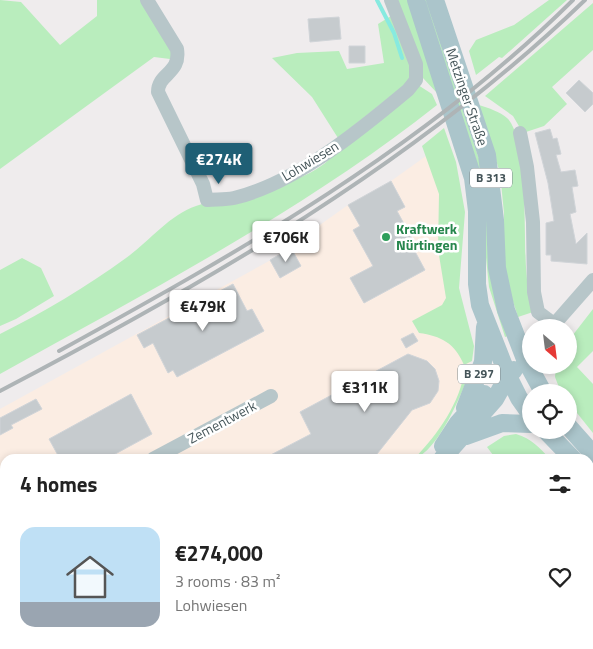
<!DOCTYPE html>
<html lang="en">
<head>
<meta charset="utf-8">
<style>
	body { margin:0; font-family:"Titillium Web",sans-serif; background:#f6f6f6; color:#222; height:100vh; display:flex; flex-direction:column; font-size:19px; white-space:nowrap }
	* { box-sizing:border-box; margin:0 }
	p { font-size:16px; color:#767676 }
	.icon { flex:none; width:28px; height:28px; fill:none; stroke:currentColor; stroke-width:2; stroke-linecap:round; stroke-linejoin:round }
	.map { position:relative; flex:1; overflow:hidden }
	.details { position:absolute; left:0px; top:454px; width:594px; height:196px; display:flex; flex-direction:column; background:#fff; border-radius:15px 15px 0 0; box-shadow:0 2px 8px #0003 }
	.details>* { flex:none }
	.needle { width:32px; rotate:152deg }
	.controls { position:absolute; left:522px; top:319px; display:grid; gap:10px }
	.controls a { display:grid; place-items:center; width:55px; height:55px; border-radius:50%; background:#fff; box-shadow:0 2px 8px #0003; font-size:25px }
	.price { position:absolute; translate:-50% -42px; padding:0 11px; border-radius:5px; background:#fff; color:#222; font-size:16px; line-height:32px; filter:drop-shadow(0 1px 2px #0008) }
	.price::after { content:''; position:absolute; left:50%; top:30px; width:15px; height:11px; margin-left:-8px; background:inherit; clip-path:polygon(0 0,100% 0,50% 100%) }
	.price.active { background:#1f5f75; color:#fff }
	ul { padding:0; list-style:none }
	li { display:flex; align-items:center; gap:15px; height:125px; padding:0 20px }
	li+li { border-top:1px solid #e0e0e0 }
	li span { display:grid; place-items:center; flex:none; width:140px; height:100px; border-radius:15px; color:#555 }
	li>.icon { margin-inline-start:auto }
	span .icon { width:60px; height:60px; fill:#fffc; stroke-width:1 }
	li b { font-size:21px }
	h2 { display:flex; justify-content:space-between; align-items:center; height:60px; padding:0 20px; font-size:21px }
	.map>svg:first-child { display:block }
	.commercial { fill:#fbede3 }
	.green { fill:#b9edbd }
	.water { fill:#87eae0 }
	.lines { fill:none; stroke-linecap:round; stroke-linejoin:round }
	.stream { stroke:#87eae0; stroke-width:4 }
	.building { fill:#c6cbce; stroke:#d0d4d8 }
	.minor { stroke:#b7c6c9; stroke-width:14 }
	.major { stroke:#abc5cb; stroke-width:18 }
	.rail { stroke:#aeb4b6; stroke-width:4 }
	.leisure-dot { fill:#2e9e5b; stroke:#fff; stroke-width:2 }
	.labels { text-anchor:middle; stroke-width:5; stroke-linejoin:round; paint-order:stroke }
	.shield { fill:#fff; stroke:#7d888b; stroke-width:1 }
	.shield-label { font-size:12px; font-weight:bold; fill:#455559 }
	.street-label { font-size:14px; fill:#455559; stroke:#fff }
	.leisure-label { font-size:14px; font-weight:bold; fill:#27864d; stroke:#fff; text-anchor:start }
</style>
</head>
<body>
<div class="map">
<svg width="593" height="649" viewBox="0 0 593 649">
	<rect width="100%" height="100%" fill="#efeced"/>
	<path class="commercial" d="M426 156 441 194 444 272 471 350 467 382 441 431 416 459H5V615L0 605V409L269 261 348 205 391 181Z
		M35 645H190L184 649H37Z"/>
	<path class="green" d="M0 0 21 2 60 45 97 16V0H146L178 60 154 57 0 169Z
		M394 0H408L438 94 422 77Z
		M423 0H426L479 159 508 336 505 337 489 287 476 159Z
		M549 0H567L502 58 499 57 476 75 469 51 476 40 514 25Z
		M593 3V50L552 87 567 104 544 126 523 133 513 116 485 96Z
		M391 16 410 54 411 80 338 138 312 97 272 58 297 53 339 51 347 69 384 63 378 24Z
		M418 85 432 94 437 105C303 211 149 291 0 374V334C44 312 86 287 126 258 149 242 169 215 196 206 236 192 317 187 339 147Z
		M479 105C489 108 500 112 507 118 528 137 524 237 526 267 527 283 529 297 533 312L518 317 508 286 504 257V213L500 173Z
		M444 128 456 162 465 212 459 288 474 346 472 361 464 365C455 343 441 336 419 333L412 321 442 305 446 298 438 249 439 194 422 146Z
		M22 258 41 268 54 296 16 319 0 326V270Z
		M593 309V351L577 367 593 384V433L569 403V392L560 390 555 377 556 365H569V340Z
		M465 369 470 371C462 394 438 451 414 459 438 434 460 403 465 369Z
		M516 434C532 439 539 447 550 459H496L487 447 504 436Z
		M239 645H441L437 649H233Z"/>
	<path class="water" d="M593 520V649H457L462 645H589V524Z"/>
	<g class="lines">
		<path class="stream" d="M377 0 394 33 402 58"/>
	</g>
	<path class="building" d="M339 17 341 39 310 42 308 19Z
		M349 46H365V63H349Z
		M579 80 593 93V104L585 112 566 93Z
		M550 129 553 139 557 138 561 154 556 155 561 172 575 170 578 186 572 187 576 212 570 214 576 244 587 233V264L551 261V255H546V223L554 221 548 183 535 133Z
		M391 181 405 207 397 211 414 242 411 244 425 270 364 303 350 278 373 266 353 230 360 226 348 205Z
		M291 248 301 266 280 278 270 260Z
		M233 284 247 311 252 309 264 331 177 377 173 370 168 373 153 343 144 348 137 335Z
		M413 333 418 341 406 348 401 339Z
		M408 354 427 361 435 369 439 381 438 391 430 403 412 410 373 459H263L311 434 300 412Z
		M131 394 152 434 106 459H60L49 439Z
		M36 399 42 409 11 425 13 428 0 435V418Z"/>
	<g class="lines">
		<path class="minor" d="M147 0 177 49C181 74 158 73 158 92L203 184 207 200C215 199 225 200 234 198 296 183 359 131 408 90L416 80V64L391 0
			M520 133 527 167 533 222 534 292 538 312 554 324
			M551 328 593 280
			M153 459 271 396"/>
		<path class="major" d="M416 0 473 178 477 211V284L480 305 508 376 519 398 531 415
			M435 0 487 155 495 220 497 268 506 310 525 359 543 392
			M465 408 483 362 485 327
			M569 427 593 454
			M545 430 573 459
			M466 436 502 423 531 424
			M443 446 458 423 484 394
			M442 459 495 399 508 376 514 370
			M589 475 593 479
			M209 649 215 645"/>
		<path class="rail" d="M59 351C241 251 425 147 573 0
			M0 391C208 282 415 164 585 0"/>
	</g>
	<circle class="leisure-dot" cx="386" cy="237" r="5"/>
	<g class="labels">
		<g class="shield">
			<rect x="470" y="168.5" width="42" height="19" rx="4"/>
			<rect x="458" y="364.5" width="42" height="19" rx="4"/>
		</g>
		<g class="shield-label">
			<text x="491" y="182">B 313</text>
			<text x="479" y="378">B 297</text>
		</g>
		<g class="street-label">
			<text transform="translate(467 97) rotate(71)" y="5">Metzinger Straße</text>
			<text transform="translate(310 161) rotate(-31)" y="5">Lohwiesen</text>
			<text transform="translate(222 422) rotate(-28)" y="5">Zementwerk</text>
		</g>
		<g class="leisure-label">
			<text x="396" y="234">Kraftwerk<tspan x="396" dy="16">Nürtingen</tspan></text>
		</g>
	</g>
</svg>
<div class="controls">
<a><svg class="needle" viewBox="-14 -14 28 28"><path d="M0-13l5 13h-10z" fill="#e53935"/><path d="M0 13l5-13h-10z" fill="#767676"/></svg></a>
<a><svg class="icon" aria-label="locate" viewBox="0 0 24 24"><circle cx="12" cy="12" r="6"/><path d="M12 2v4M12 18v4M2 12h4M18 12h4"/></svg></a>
</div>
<b class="price active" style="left:219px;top:185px">€274K</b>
<b class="price" style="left:286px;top:263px">€706K</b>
<b class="price" style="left:203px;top:332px">€479K</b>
<b class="price" style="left:365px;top:413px">€311K</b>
<section class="details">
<h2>4 homes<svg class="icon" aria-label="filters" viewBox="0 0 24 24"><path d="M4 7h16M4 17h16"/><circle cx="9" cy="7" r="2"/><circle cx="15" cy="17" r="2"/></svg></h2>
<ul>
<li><span style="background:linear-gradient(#bfe0f5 75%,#9aa5b1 0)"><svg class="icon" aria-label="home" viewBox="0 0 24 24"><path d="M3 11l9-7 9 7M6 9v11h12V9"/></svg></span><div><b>€274,000</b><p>3 rooms · 83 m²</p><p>Lohwiesen</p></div><svg class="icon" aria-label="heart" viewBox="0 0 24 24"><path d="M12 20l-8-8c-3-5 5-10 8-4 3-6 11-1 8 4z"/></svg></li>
</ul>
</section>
</div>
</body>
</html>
